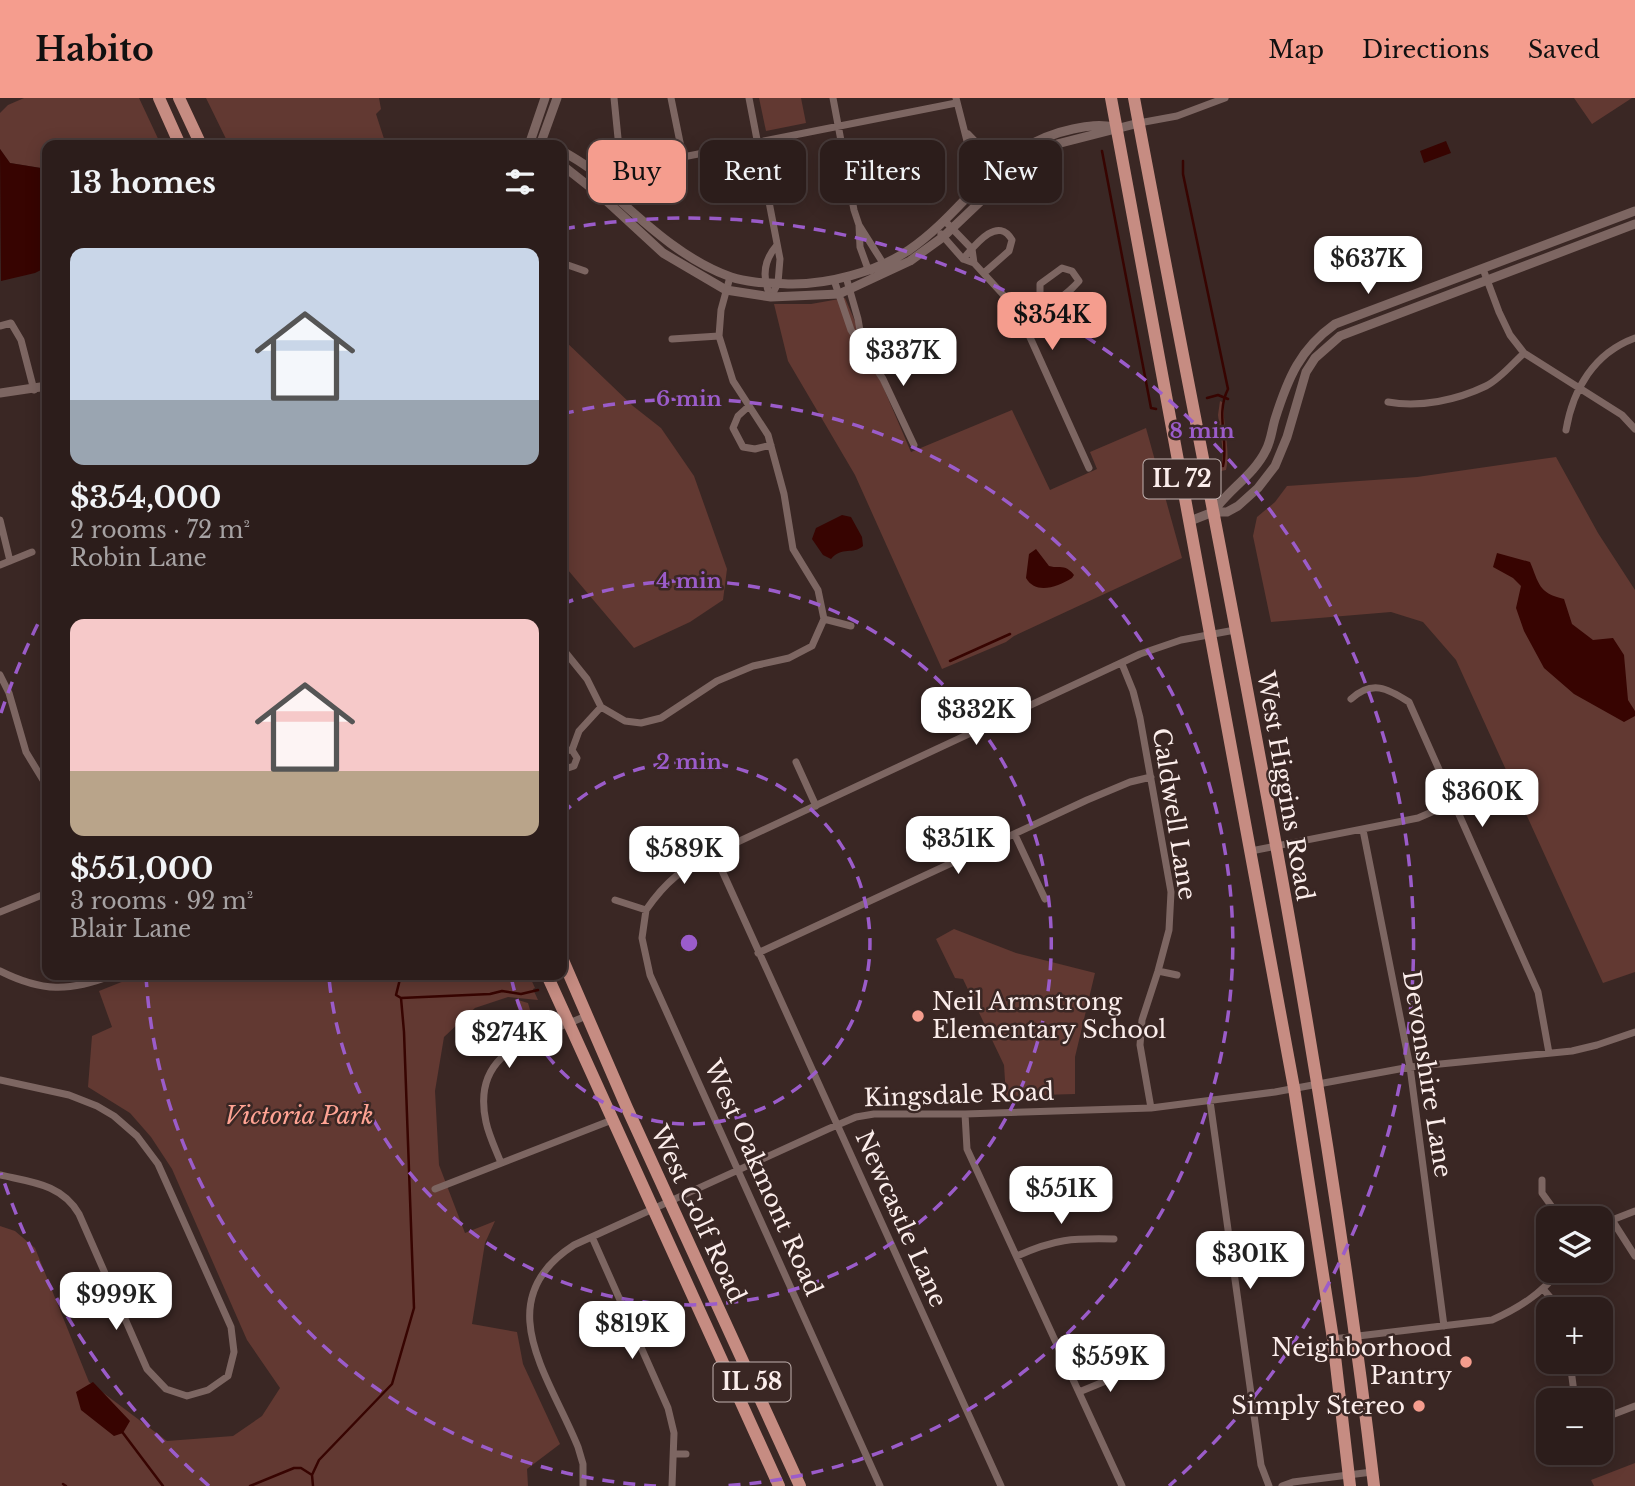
<!DOCTYPE html>
<html lang="en">
<head>
<meta charset="utf-8">
<style>
	body { margin:0; font-family:"Libre Baskerville",serif; background:#342624; color:#f1f3f6; height:100vh; display:flex; flex-direction:column; font-size:26px; white-space:nowrap }
	* { box-sizing:border-box; margin:0 }
	p { font-size:23px; color:#a6a2a3 }
	.icon { flex:none; width:38px; height:38px; fill:none; stroke:currentColor; stroke-width:2; stroke-linecap:round; stroke-linejoin:round }
	.map { position:relative; flex:1; overflow:hidden }
	.sheet { position:absolute; left:42px; top:42px; width:525px; height:840px; display:flex; flex-direction:column; background:#2c1d1b; border-radius:14px; box-shadow:0 4px 18px #0003,0 0 0 2px #483b3a }
	.sheet>* { flex:none }
	.top-card { position:absolute; left:588px; top:42px; width:665px; height:63px; display:flex; gap:14px }
	.tools { position:absolute; left:1536px; top:1108px; display:grid; gap:14px }
	.tools a { display:grid; place-items:center; width:77px; height:77px; border-radius:14px; background:#2c1d1b; box-shadow:0 4px 18px #0003,0 0 0 2px #483b3a; font-size:35px }
	.price { position:absolute; translate:-50% -60px; padding:0 16px; border-radius:14px; background:#fff; color:#222; font-size:23px; line-height:46px; filter:drop-shadow(0 2px 4px #0008) }
	.price::after { content:''; position:absolute; left:50%; top:42px; width:21px; height:16px; margin-left:-10px; background:inherit; clip-path:polygon(0 0,100% 0,50% 100%) }
	.price.selected { background:#f59d8e; color:#111 }
	ul { padding:0; list-style:none }
	li { display:grid; align-content:center; gap:14px; height:371px; padding:0 28px }
	li span { display:grid; place-items:center; height:217px; border-radius:14px; color:#555 }
	li>.icon { margin-inline-start:auto }
	span .icon { width:126px; height:126px; fill:#fffc; stroke-width:1 }
	li b { font-size:30px }
	h2 { display:flex; justify-content:space-between; align-items:center; height:84px; padding:0 28px; font-size:30px }
	.tag { padding:0 24px; border-radius:14px; background:#2c1d1b; box-shadow:0 4px 18px #0003,0 0 0 2px #483b3a; font-size:24px; line-height:63px }
	.tag.selected { background:#f59d8e; color:#111 }
	header { display:flex; align-items:center; gap:42px; box-sizing:border-box; height:98px; padding:0 35px; background:#f59d8e; color:#111 }
	header strong { font-size:33px }
	nav { display:flex; gap:38px; margin-inline-start:auto; font-size:24px }
	.map>svg:first-child { display:block }
	.green { fill:#623932 }
	.water { fill:#370401 }
	.lines { fill:none; stroke-linecap:round; stroke-linejoin:round }
	.stream { stroke:#370401; stroke-width:2.5 }
	.minor { stroke:#7d6662; stroke-width:7 }
	.tertiary { stroke:#7d6662; stroke-width:9 }
	.primary { stroke:#c68c82; stroke-width:12 }
	.ring { fill:none; stroke:#9b5cca; stroke-width:3.5; stroke-dasharray:12 9 }
	.poi-dot { fill:#f59d8e; stroke:#3a2724; stroke-width:2.5 }
	.labels { text-anchor:middle; stroke-width:5; stroke-linejoin:round; paint-order:stroke }
	.shield { fill:#3a2724; stroke:#c1b2af; stroke-width:2 }
	.shield-label { font-size:23px; font-weight:bold; fill:#fbedeb }
	.street-label { font-size:24px; fill:#fbedeb; stroke:#3a2724 }
	.poi-label { font-size:24px; fill:#fbedeb; stroke:#3a2724; text-anchor:end }
	.park-label { font-size:24px; font-style:italic; fill:#ffa393; stroke:#3a2724 }
	.centre { fill:#9b5cca; stroke:#3a2724; stroke-width:3.5 }
	.ring-label { font-size:21px; text-anchor:middle; font-weight:bold; fill:#9b5cca; stroke:#3a2724; stroke-width:5; stroke-linejoin:round; paint-order:stroke }
</style>
</head>
<body>
<header>
<strong>Habito</strong>
<nav><a>Map</a><a>Directions</a><a>Saved</a></nav>
</header>
<div class="map">
<svg width="1635" height="1388" viewBox="0 0 1635 1388">
	<rect width="100%" height="100%" fill="#3a2724"/>
	<path class="green" d="M24 0H139L161 47H47V71L10 65 0 51V15L8 7Z
		M206 0H379L381 11 376 16 386 47H229Z
		M759 0H801L806 25 766 33Z
		M1574 0H1632L1592 26Z
		M845 200 911 354 1012 312 1050 392 1097 371 1090 354 1146 330 1182 460 1014 538 1006 544 942 571 855 377 788 263 774 206H811Z
		M562 240 633 308 661 330 694 378 727 471 723 502 690 524 634 550 562 465Z
		M1220 303 1224 305C1222 327 1231 350 1226 372L1221 373 1223 354 1218 317Z
		M1556 359 1598 435 1635 492V874L1603 885 1456 562 1423 524 1391 514 1271 524 1253 438 1257 419 1275 404 1287 388 1417 379Z
		M954 831 1016 855 1095 875 1075 959V996L1006 998 1004 967 963 881 955 880 936 841Z
		M139 877H529L535 890 533 891 538 902 508 899 475 910 444 939 435 993 439 1067 465 1135 495 1123 485 1145 472 1226 517 1234 523 1266 560 1346 527 1371 528 1388H0V1128L15 1133 35 1150 89 1284 167 1343 233 1338 262 1318 280 1290 247 1242 172 1071 151 1039 130 1015 88 989 92 938 112 929 99 893Z
		M518 902 528 905C531 915 533 919 524 926L516 905Z
		M1635 1365V1388H1594L1591 1382Z"/>
	<path class="water" d="M1446 43 1451 55 1424 65 1420 53Z
		M0 51 10 65 47 71V169L35 175 1 183Z
		M842 417 851 419 862 439 863 448C853 457 842 448 831 461L823 457 812 441 816 430Z
		M1036 451 1049 468C1059 471 1065 465 1074 477L1072 480C1057 489 1036 497 1026 480L1029 456Z
		M1497 455 1530 464C1539 485 1538 495 1564 501L1572 526 1593 542 1613 540 1624 557 1628 602 1635 613V618L1624 624 1574 596 1544 570 1524 533 1516 510 1521 488 1513 480 1493 469Z
		M93 1284 130 1323 123 1335 114 1338 81 1312 76 1294Z"/>
	<g class="lines">
		<path class="stream" d="M1102 53 1151 310 1156 311
			M1183 63V76L1228 291C1215 317 1229 341 1223 368
			M1207 300 1218 297 1228 301
			M950 563 1010 536
			M401 900 490 896 502 893 521 896 538 892
			M123 1335 163 1388
			M63 1386 66 1388
			M250 1388 294 1370H301L312 1377
			M313 1388 312 1377 319 1362 392 1286 414 1210 404 934 401 900 396 897 401 877"/>
		<path class="minor" d="M671 0 683 59 956 5
			M749 0 780 161 778 185 771 199
			M833 0 854 112 859 127 883 165V168
			M956 0 969 51 982 69 1003 82
			M1139 25 1177 18 1225 0
			M968 36 998 67 1003 82
			M600 97 620 60 614 0
			M944 122 972 151 974 165
			M859 127 860 149 868 171 871 173
			M941 136 963 161 974 165 1008 202 1017 219 1024 226 1089 370
			M963 161C975 147 998 117 1012 142L1009 153 984 175
			M562 165 585 173
			M1483 171 1499 214 1510 237 1524 255 1622 317 1635 331
			M846 179 858 221 862 244
			M834 182 851 232 883 281 914 347
			M771 199C762 181 763 163 777 147
			M1024 226C1042 211 1064 201 1079 183L1072 173 1062 170 1040 186V212
			M0 228 11 225 21 242 34 292
			M672 241 719 238
			M1388 304C1420 310 1457 302 1486 288 1500 281 1513 265 1524 255
			M749 308 738 318 733 330 743 349 755 351 771 347
			M1566 332C1573 291 1594 255 1635 240
			M0 422 10 463
			M0 467 32 454
			M824 521 851 528
			M562 550 587 581 601 609 625 623 641 625 661 620 717 583 753 568 789 560 812 548 824 521 818 492 793 451 784 396 768 337 733 283 719 238 721 212 730 179
			M1122 566 1133 593 1140 620 1171 794 1169 832 1158 873 1142 922 1140 947 1151 1010
			M0 577 9 595 26 654 43 682H47
			M1351 601C1372 582 1387 590 1409 604L1538 894 1549 955
			M572 652 579 633 601 609
			M562 653 572 652 577 660 574 668 568 670 562 669
			M796 664 816 708
			M1363 732 1410 969 1444 1228
			M1015 737 1045 801
			M1251 753 1418 720 1455 704
			M714 755 1001 1388
			M615 802 646 812 642 840 650 877 880 1388
			M646 812C666 783 683 770 714 755L1140 556 1181 542 1235 532
			M0 814 47 795
			M758 855 1087 702 1130 684 1151 679
			M0 873C42 894 69 894 113 877
			M1158 873 1177 877
			M0 982 69 997 97 1008 114 1018 137 1038 158 1066 231 1229 234 1254 228 1278 208 1292 187 1298 166 1291 147 1271 79 1116C62 1086 31 1084 0 1077
			M1210 1003 1261 1367 1269 1388
			M965 1016 967 1051 1122 1388
			M501 1065C496 1052 489 1038 486 1024 470 951 535 941 586 918
			M1542 1082V1095L1560 1120
			M435 1091 612 1022
			M1612 1122 1635 1158
			M1601 1131 1612 1122 1635 1113
			M592 1139 668 1310 674 1335 672 1388
			M1017 1158C1055 1141 1072 1140 1114 1141
			M1544 1192 1560 1211
			M1333 1241 1492 1222C1519 1210 1541 1196 1560 1172
			M1570 1264 1575 1302
			M1079 1294 1130 1273
			M1601 1318H1609L1635 1308
			M674 1356H686
			M583 1388V1366L578 1349C550 1279 487 1203 574 1147L828 1031 856 1019 874 1016H965L1151 1010 1275 994 1410 969 1572 953 1597 947 1635 934
			M1282 1388 1293 1384 1372 1374"/>
		<path class="tertiary" d="M529 47 545 0
			M540 47 557 0
			M562 53C571 58 581 64 589 70 599 79 608 91 618 101 651 131 688 164 731 179 749 185 769 185 788 186 826 187 877 174 909 152 969 111 994 47 1073 31 1088 28 1099 26 1114 29
			M562 67 600 97 663 155 726 192 771 199 839 196 910 163 943 139 1003 82 1032 58 1057 46 1139 25
			M0 295 47 288
			M1213 414C1229 391 1254 377 1266 352 1271 343 1272 331 1275 321 1288 280 1300 251 1335 226L1635 113
			M1190 423 1213 414H1227L1238 408 1258 390 1275 368 1287 339 1306 274 1315 260 1340 238 1635 126"/>
		<path class="primary" d="M159 0 180 47
			M179 0 201 47
			M1111 0 1294 990 1333 1241 1350 1388
			M1134 0C1220 461 1320 922 1374 1388
			M562 860 627 1010 800 1388
			M547 877 779 1388"/>
	</g>
	<g class="ring">
		<path d="M562 716A181 181 0 1 1 511 878"/>
		<path d="M562 506A362 362 0 1 1 329 880"/>
		<path d="M656 1388A544 544 0 0 1 146 878M562 316A544 544 0 1 1 722 1388"/>
		<path d="M209 1388A725 725 0 0 1 1 1075M1 615A725 725 0 0 1 46 510M563 131A725 725 0 0 1 1169 1388"/>
	</g>
	<g class="poi-dot">
		<circle cx="918" cy="918" r="7"/>
		<circle cx="1466" cy="1264" r="7"/>
		<circle cx="1419" cy="1308" r="7"/>
	</g>
	<g class="labels">
		<g class="shield">
			<rect x="1143.5" y="361.5" width="77" height="39" rx="5"/>
			<rect x="713.5" y="1264.5" width="77" height="39" rx="5"/>
		</g>
		<g class="shield-label">
			<text x="1182" y="389">IL 72</text>
			<text x="752" y="1292">IL 58</text>
		</g>
		<g class="street-label">
			<text transform="translate(1285 688) rotate(80)" y="8">West Higgins Road</text>
			<text transform="translate(1174 716) rotate(81)" y="8">Caldwell Lane</text>
			<text transform="translate(1427 976) rotate(81)" y="8">Devonshire Lane</text>
			<text transform="translate(959 997) rotate(-2)" y="8">Kingsdale Road</text>
			<text transform="translate(763 1080) rotate(66)" y="8">West Oakmont Road</text>
			<text transform="translate(698 1116) rotate(65)" y="8">West Golf Road</text>
			<text transform="translate(901 1121) rotate(66)" y="8">Newcastle Lane</text>
		</g>
		<g class="poi-label">
			<text x="932" y="912" text-anchor="start">Neil Armstrong<tspan x="932" dy="28">Elementary School</tspan></text>
			<text x="1452" y="1258">Neighborhood<tspan x="1452" dy="28">Pantry</tspan></text>
			<text x="1405" y="1316">Simply Stereo</text>
		</g>
		<g class="park-label">
			<text x="299" y="1026">Victoria Park</text>
		</g>
	</g>
	<circle cx="689" cy="845" r="10" class="centre"/>
	<g class="ring-label">
		<text x="689" y="308">6 min</text>
		<text x="1202" y="340">8 min</text>
		<text x="689" y="490">4 min</text>
		<text x="689" y="671">2 min</text>
	</g>
</svg>
<div class="tools">
<a><svg class="icon" aria-label="layers" viewBox="0 0 24 24"><path d="M12 4l9 5-9 5-9-5zM3 14l9 5 9-5"/></svg></a>
<a>+</a>
<a>−</a>
</div>
<b class="price" style="left:1368px;top:198px">$637K</b>
<b class="price selected" style="left:1052px;top:254px">$354K</b>
<b class="price" style="left:903px;top:290px">$337K</b>
<b class="price" style="left:976px;top:649px">$332K</b>
<b class="price" style="left:1482px;top:731px">$360K</b>
<b class="price" style="left:958px;top:778px">$351K</b>
<b class="price" style="left:684px;top:788px">$589K</b>
<b class="price" style="left:509px;top:972px">$274K</b>
<b class="price" style="left:1061px;top:1128px">$551K</b>
<b class="price" style="left:1250px;top:1193px">$301K</b>
<b class="price" style="left:116px;top:1234px">$999K</b>
<b class="price" style="left:632px;top:1263px">$819K</b>
<b class="price" style="left:1110px;top:1296px">$559K</b>
<div class="top-card">
<a class="tag selected">Buy</a>
<a class="tag">Rent</a>
<a class="tag">Filters</a>
<a class="tag">New</a>
</div>
<section class="sheet">
<h2>13 homes<svg class="icon" aria-label="filters" viewBox="0 0 24 24"><path d="M4 7h16M4 17h16"/><circle cx="9" cy="7" r="2"/><circle cx="15" cy="17" r="2"/></svg></h2>
<ul>
<li><span style="background:linear-gradient(#c9d6e8 70%,#9aa5b1 0)"><svg class="icon" aria-label="home" viewBox="0 0 24 24"><path d="M3 11l9-7 9 7M6 9v11h12V9"/></svg></span><div><b>$354,000</b><p>2 rooms · 72 m²</p><p>Robin Lane</p></div></li>
<li><span style="background:linear-gradient(#f6c9c9 70%,#b9a48a 0)"><svg class="icon" aria-label="home" viewBox="0 0 24 24"><path d="M3 11l9-7 9 7M6 9v11h12V9"/></svg></span><div><b>$551,000</b><p>3 rooms · 92 m²</p><p>Blair Lane</p></div></li>
</ul>
</section>
</div>
</body>
</html>
